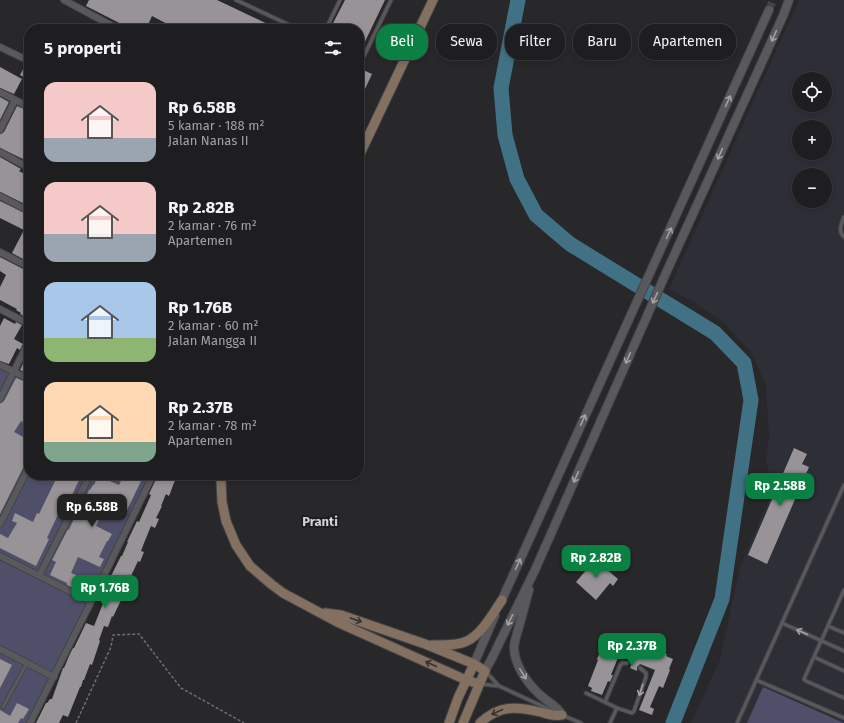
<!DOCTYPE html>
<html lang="id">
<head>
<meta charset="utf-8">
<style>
	body { margin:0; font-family:"Fira Sans",sans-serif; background:#2b2b2d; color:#f1f3f6; height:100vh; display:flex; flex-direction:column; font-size:15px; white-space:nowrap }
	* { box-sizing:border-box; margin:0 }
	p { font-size:13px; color:#a1a2a5 }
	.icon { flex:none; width:22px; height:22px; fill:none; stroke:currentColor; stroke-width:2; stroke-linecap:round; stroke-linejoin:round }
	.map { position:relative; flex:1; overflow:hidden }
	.panel { position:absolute; left:24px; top:24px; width:340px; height:456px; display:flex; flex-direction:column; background:#1e1e20; border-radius:16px; box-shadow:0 2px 6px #0003,0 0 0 1px #3c3c3e }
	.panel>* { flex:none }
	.banner { position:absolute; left:376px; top:24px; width:380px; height:36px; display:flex; gap:8px }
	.controls { position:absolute; left:792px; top:72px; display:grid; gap:8px }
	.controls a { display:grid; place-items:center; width:40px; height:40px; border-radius:50%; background:#1e1e20; box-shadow:0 2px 6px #0003,0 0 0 1px #3c3c3e; font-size:20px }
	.price { position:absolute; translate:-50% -34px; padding:0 9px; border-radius:8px; background:#0b8043; color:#fff; font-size:13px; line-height:26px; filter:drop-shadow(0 1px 2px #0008) }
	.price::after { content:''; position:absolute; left:50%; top:24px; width:12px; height:9px; margin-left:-6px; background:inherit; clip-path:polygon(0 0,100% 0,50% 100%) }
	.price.on { background:#222; color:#fff }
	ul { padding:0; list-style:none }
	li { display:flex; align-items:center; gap:12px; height:100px; padding:0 20px }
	li span { display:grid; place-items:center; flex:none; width:112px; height:80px; border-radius:12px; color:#555 }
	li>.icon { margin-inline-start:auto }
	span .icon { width:48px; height:48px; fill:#fffc; stroke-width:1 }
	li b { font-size:17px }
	h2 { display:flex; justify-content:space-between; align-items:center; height:48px; padding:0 20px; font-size:17px }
	.tag { padding:0 14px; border-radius:16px; background:#1e1e20; box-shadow:0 2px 6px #0003,0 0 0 1px #3c3c3e; font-size:14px; line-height:36px }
	.tag.on { background:#0b8043; color:#fff }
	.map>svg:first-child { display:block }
	.built { fill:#2e2e37; fill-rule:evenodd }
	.green { fill:#4f4f6a }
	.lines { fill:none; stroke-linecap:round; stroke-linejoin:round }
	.river { stroke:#417185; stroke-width:15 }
	.building { fill:#979396 }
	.tertiary-tunnel { stroke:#424245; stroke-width:8; stroke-dasharray:8 4; stroke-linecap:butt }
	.service-casing { stroke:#444446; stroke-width:5 }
	.minor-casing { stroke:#444446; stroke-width:8 }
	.tertiary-casing { stroke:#444446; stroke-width:10 }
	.secondary-casing { stroke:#444446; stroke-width:11 }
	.path { stroke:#6f6f71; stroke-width:1.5; stroke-dasharray:3 2; stroke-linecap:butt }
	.service { stroke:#59595d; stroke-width:3 }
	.minor { stroke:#59595d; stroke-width:6 }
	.tertiary { stroke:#59595d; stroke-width:8 }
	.secondary { stroke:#837060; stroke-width:9 }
	.oneway { stroke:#a3a3a6 }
	.oneway2 { stroke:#373231 }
	.labels { text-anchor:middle; stroke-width:4; stroke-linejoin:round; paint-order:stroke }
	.quarter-label { font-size:13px; font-weight:bold; fill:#d4d4d6; stroke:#1e1e21 }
</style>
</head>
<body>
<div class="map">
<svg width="844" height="723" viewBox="0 0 844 723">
	<rect width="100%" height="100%" fill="#28282b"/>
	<path class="built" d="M799 0H844V723H691L720 660 740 567 771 495 772 478 766 463 769 436 766 385 751 352 724 323 694 302 669 289ZM799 79H825V105H799ZM799 127H825V153H799ZM799 175H825V201H799Z"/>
	<path class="green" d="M0 365 29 380V475H153L30 723H0Z
		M763 687 844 723H747Z"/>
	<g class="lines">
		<path class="river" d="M518 0 501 88 505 135 517 179 536 215 570 244 715 333 744 363 751 400 722 599 673 723"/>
	</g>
	<path class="building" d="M89 0H217L278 29H177L152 16 146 29H131L86 6Z
		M345 0H385L359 54V29H330Z
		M26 64 29 65V80L20 75Z
		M0 67 22 79 14 94 0 88Z
		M359 68 372 74 359 102Z
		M0 97 9 102 0 120Z
		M17 106 29 111V152L25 160 0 148V134L4 132Z
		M0 157 21 169 19 171 29 176V206L0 192Z
		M0 201 29 215V247L23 259 12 253 24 230 0 218Z
		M0 257 29 272V319L20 314 21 313 16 310 17 309 0 300V287L6 275 0 271Z
		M4 318 15 324 16 322 22 325 14 339 23 344 20 350 17 348 9 364 0 361V326Z
		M29 351V374L20 370Z
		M16 378 29 383V425L21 421 14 432 29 440V456L0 514V403L4 401Z
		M794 448 807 454 802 464 809 467 767 564 748 555Z
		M58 475H74L80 478 72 495 74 496 71 502 69 501 64 512 60 510 55 521 47 538 49 539 36 566 0 548V534L8 538 17 523 12 521 15 513 33 522 37 513 39 514 55 481Z
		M124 475H144L126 512 107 503 96 526 112 534 108 541H107L99 557 104 559 100 567 78 557 71 573 89 581 83 593 67 585V583L50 575 56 562 52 560 68 529 69 530 82 500 84 501 89 490H90L93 485H94L98 476 119 485Z
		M158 475H177L169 496 166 494 161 506H162L156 518 159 519 155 528 151 526 144 543 141 551 144 552 140 562 138 561 131 576 133 577 130 584 124 582 118 596 122 598 113 617 112 616 108 627 104 626 99 640 100 641 92 665 90 664 84 680H83L81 687H80L68 717 63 715 59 723H36L46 703H47L50 699H52L63 668H64L69 656 73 648H74L86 623 94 626 104 601 98 599 102 589 104 590 121 556H122L128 542H127L137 521 139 522 151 495 149 494Z
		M592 557 618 579 613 586 610 583 596 600 576 582 587 569 584 567Z
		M616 634 628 640V638L667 654 666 656 673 659 669 669 670 670 663 688 659 686 650 707 654 709 652 715 639 710 655 670 640 664 637 667V671L630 668 633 661 619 655 611 675H613L610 682 608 681 602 695 591 691 592 688 588 686 598 660 597 659 601 650 608 653Z
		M0 659 12 665 0 688Z
		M17 703 29 709 23 719 21 718 18 723H0V710L10 716Z"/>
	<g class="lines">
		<path class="tertiary-tunnel" d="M769 10 773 0"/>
		<defs>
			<path id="service" d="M236 0 298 29
				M326 29 340 0
				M359 58 364 56 391 0
				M844 217C841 224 838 232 844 237
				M844 590 804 679 806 681 844 698
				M782 623 844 651
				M828 626 844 633
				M814 657 844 671
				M486 672 499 686
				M756 680 844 718
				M481 684 499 686 555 712
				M586 693 617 708 632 713 634 711 646 677V673L640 668
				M605 702 620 666 622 663H627
				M3 707 27 663
				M564 716 581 723
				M610 723 617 708
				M737 723 844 485"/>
			<path id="minor" d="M64 0 118 29
				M0 47 29 61
				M0 92 29 107
				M0 130 15 100
				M0 152 29 168
				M0 196 29 211
				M0 252 29 267
				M0 309 29 324
				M0 365 29 379
				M0 399 29 341
				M0 524 29 467
				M0 556 91 602
				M39 576 90 475
				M0 649 54 677
				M30 723 91 602 153 475"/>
			<path id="tertiary" d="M529 590C526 601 523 612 520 623 518 631 515 638 514 647 514 664 526 681 537 692 545 701 556 704 562 715
				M500 604 769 10
				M474 664 495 615
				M485 671 492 658 535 570 666 273 783 16 789 0"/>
			<path id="secondary" d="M359 156 433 0
				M222 475 221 480 222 502 226 521 236 545 250 566 271 584 283 593 339 623 466 680 479 684
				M325 613 341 615 425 644 474 664 485 671 463 723
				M432 645C443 645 457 646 467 641 482 634 493 613 502 600
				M449 723 458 698 474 664
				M480 723C499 705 517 706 540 712 548 714 554 717 562 715"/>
		</defs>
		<use href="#service" class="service-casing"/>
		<use href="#minor" class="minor-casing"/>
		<use href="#tertiary" class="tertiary-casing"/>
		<use href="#secondary" class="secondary-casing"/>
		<path class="path" d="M76 723 111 647 113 635 139 634 181 688 244 723"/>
		<use href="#service" class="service"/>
		<use href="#minor" class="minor"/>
		<use href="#tertiary" class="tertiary"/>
		<use href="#secondary" class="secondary"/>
	</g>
	<defs><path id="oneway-shaft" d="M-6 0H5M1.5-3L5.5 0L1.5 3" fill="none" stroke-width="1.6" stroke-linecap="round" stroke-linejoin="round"/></defs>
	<g class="oneway">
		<use href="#oneway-shaft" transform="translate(774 36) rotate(114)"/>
		<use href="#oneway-shaft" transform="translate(728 101) rotate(-66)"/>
		<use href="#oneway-shaft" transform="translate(720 154) rotate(114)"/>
		<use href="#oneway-shaft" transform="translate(669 233) rotate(-66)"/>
		<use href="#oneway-shaft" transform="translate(655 298) rotate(114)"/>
		<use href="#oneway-shaft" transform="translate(628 358) rotate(114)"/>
		<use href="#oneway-shaft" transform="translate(583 420) rotate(-66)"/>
		<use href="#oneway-shaft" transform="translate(576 477) rotate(114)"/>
		<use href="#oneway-shaft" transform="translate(518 564) rotate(-66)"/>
		<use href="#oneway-shaft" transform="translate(510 620) rotate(116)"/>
		<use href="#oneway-shaft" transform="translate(802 632) rotate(-156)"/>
		<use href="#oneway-shaft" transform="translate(523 674) rotate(58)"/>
		<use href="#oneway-shaft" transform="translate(641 690) rotate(108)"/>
	</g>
	<g class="oneway2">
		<use href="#oneway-shaft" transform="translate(356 620) rotate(19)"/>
		<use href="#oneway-shaft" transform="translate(431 664) rotate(-156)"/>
		<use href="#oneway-shaft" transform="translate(497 712) rotate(155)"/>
	</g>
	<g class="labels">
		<g class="quarter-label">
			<text x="320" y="526">Pranti</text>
		</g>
	</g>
</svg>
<div class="controls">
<a><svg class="icon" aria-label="locate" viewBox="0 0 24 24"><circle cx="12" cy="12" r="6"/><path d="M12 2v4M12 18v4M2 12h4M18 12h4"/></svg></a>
<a>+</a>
<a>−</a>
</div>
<b class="price" style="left:780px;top:507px">Rp 2.58B</b>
<b class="price on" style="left:92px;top:528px">Rp 6.58B</b>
<b class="price" style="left:596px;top:579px">Rp 2.82B</b>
<b class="price" style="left:105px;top:609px">Rp 1.76B</b>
<b class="price" style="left:632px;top:667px">Rp 2.37B</b>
<div class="banner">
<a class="tag on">Beli</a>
<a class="tag">Sewa</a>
<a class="tag">Filter</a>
<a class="tag">Baru</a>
<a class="tag">Apartemen</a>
</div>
<section class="panel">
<h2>5 properti<svg class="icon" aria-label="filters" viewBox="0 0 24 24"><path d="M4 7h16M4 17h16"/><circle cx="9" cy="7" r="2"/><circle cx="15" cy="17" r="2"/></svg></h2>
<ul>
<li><span style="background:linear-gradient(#f6c9c9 70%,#9aa5b1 0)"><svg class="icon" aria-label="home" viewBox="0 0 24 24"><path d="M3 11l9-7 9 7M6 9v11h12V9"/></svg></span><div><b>Rp 6.58B</b><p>5 kamar · 188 m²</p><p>Jalan Nanas II</p></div></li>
<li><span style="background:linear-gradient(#f6c9c9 65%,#9aa5b1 0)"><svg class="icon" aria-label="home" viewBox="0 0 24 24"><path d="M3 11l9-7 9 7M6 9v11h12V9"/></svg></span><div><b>Rp 2.82B</b><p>2 kamar · 76 m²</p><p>Apartemen</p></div></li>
<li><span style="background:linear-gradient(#a9c7e8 70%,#8fb573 0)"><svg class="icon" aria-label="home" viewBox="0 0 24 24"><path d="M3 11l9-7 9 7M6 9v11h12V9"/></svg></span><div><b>Rp 1.76B</b><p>2 kamar · 60 m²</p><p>Jalan Mangga II</p></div></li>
<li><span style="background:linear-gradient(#ffd9b3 75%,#7fa58c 0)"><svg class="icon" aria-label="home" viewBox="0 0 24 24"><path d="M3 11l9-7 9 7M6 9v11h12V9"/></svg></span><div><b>Rp 2.37B</b><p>2 kamar · 78 m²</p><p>Apartemen</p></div></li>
</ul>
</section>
</div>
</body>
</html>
